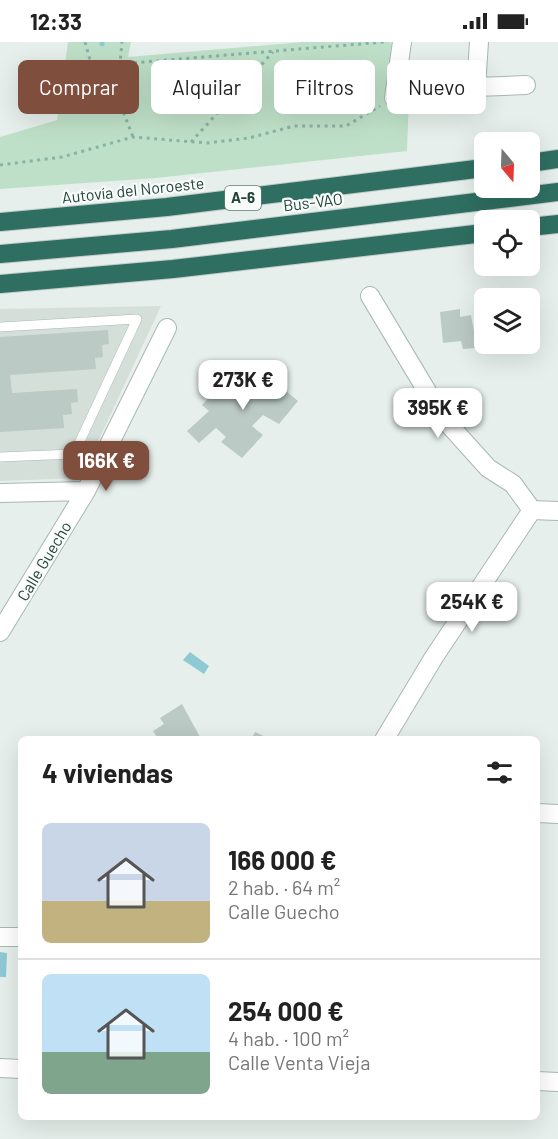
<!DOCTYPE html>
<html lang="es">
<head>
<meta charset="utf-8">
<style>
	body { margin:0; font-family:Barlow,sans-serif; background:#f6f6f6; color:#222; height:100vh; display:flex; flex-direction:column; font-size:22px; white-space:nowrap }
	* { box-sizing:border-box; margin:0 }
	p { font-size:20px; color:#767676 }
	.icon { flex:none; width:33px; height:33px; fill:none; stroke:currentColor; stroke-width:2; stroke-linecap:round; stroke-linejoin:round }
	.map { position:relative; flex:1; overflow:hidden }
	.panel { position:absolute; left:18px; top:694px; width:522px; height:384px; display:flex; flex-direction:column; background:#fff; border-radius:9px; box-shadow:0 6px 24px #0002 }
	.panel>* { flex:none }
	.top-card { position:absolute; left:18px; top:18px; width:522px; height:54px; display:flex; gap:12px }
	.needle { width:39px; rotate:161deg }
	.tools { position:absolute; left:474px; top:90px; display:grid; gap:12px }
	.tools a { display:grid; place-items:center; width:66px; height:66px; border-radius:9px; background:#fff; box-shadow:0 6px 24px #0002; font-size:30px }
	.price { position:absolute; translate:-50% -51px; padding:0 14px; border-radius:12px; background:#fff; color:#222; font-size:20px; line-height:39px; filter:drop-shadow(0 2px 3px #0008) }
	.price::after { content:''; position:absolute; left:50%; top:36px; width:18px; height:14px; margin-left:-9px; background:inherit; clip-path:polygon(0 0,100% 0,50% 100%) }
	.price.active { background:#804e3d; color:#fff }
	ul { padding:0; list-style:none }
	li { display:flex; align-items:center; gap:18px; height:150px; padding:0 24px }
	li+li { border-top:2px solid #e0e0e0 }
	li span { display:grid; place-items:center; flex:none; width:168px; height:120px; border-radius:9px; color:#555 }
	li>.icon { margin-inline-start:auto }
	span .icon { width:72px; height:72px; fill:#fffc; stroke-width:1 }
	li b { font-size:26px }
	h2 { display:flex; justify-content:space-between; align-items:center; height:72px; padding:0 24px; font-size:26px }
	.pill { padding:0 21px; border-radius:9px; background:#fff; box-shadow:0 6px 24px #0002; font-size:21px; line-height:54px }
	.pill.active { background:#804e3d; color:#fff }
	.status { display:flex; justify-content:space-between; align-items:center; height:42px; padding:0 30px; background:#fff; direction:ltr }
	.status svg { height:16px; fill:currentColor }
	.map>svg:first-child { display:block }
	.built { fill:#d4dfda }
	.green { fill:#bfe0c8 }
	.water { fill:#8ec9d4 }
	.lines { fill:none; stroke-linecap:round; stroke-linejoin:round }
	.stream { stroke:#8ec9d4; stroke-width:5 }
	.building { fill:#bbcac4 }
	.lane-casing { stroke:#a8b8b2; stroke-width:10 }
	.street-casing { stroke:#a8b8b2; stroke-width:20 }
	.highway-casing { stroke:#c2cac8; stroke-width:20 }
	.path { stroke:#86b3a5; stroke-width:3; stroke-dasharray:3 4.5; stroke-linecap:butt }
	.lane { stroke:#fff; stroke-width:9 }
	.street { stroke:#fff; stroke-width:18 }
	.highway { stroke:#2f6f62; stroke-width:18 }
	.labels { text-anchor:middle; stroke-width:4.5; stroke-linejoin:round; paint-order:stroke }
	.shield { fill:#f7fbf9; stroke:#637a73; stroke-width:1.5 }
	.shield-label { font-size:15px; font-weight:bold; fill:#24423a }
	.street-label { font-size:16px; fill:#24423a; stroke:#f7fbf9 }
</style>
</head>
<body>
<div class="status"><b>12:33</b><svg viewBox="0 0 49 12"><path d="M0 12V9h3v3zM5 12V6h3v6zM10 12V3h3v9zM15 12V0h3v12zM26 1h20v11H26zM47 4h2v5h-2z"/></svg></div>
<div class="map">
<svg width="558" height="1097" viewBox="0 0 558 1097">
	<rect width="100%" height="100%" fill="#e6efeb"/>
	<path class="built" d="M161 264 81 436 0 439V267Z"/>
	<path class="green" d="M68 0H131L128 15 302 0H391L409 54 407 109 156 136 0 147V95L57 78Z"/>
	<path class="water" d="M190 610 209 624 204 632 183 618Z
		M0 910 7 911 6 935H0Z"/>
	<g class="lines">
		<path class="stream" d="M102 2V0"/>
	</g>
	<path class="building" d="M460 267V275L471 273 477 306 463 307 461 299 443 301 440 270Z
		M108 288 109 302 102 303 103 315 95 316 96 327 10 333 12 351 77 347 78 360 71 361 72 372 63 373 64 386 0 390V295Z
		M252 324 265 339 269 335 298 359 279 382 263 373 252 384 263 393 242 416 221 400 226 395 216 386 199 401 187 389 209 369 202 363 223 340 229 345Z
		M182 662 200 695 152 698 157 695 153 689 164 682 160 676Z
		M255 690 266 695 265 698H251Z"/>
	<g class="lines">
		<defs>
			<path id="lane" d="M0 285 137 277 74 412 0 415"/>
			<path id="street" d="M479 0 476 45 526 43
				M394 56 402 0
				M370 254 443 376 488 426 513 442 532 468 558 469
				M0 451 86 449
				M0 590 86 449 167 286
				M384 698 434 615 532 468
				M537 771 558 772
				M0 895H21
				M0 1026 21 1027
				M537 1039 558 1040"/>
			<path id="highway" d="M530 121 558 117
				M0 180 167 165 484 126
				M530 185 558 182
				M0 212 172 197 558 150
				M0 242 173 227 484 191"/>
		</defs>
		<use href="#lane" class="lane-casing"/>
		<use href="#street" class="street-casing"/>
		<use href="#highway" class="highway-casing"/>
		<path class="path" d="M85 0 93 29 117 54 133 95
			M119 22 384 0
			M117 54 122 0
			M191 100 273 10
			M0 123 62 115 133 95 207 101 249 96 294 84H346L380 64"/>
		<use href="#lane" class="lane"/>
		<use href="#street" class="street"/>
		<use href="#highway" class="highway"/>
	</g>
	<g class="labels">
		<rect class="shield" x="225" y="144" width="36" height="24" rx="4.5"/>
		<g class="shield-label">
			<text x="243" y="161">A-6</text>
		</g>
		<g class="street-label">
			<text transform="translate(133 148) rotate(-6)" y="6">Autovía del Noroeste</text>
			<text transform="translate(313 160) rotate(-7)" y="6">Bus-VAO</text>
			<text transform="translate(44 519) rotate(-59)" y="6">Calle Guecho</text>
		</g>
	</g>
</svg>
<div class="tools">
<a><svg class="needle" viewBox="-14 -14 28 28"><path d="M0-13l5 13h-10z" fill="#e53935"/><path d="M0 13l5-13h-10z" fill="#767676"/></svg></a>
<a><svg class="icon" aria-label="locate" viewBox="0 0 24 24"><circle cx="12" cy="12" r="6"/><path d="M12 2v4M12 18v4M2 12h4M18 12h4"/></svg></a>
<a><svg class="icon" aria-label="layers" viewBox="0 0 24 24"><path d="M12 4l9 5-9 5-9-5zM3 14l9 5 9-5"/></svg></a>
</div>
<b class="price" style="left:243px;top:369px">273K €</b>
<b class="price" style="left:438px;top:397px">395K €</b>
<b class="price active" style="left:106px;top:450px">166K €</b>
<b class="price" style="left:472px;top:591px">254K €</b>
<div class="top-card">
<a class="pill active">Comprar</a>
<a class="pill">Alquilar</a>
<a class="pill">Filtros</a>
<a class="pill">Nuevo</a>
</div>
<section class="panel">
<h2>4 viviendas<svg class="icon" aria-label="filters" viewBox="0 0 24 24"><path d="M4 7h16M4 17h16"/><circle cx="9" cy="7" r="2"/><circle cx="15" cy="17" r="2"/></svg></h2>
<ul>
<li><span style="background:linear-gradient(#c9d6e8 65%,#c2b280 0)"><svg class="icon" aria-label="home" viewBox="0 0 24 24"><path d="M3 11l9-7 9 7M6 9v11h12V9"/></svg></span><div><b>166 000 €</b><p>2 hab. · 64 m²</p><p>Calle Guecho</p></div></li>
<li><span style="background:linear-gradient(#bfe0f5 65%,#7fa58c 0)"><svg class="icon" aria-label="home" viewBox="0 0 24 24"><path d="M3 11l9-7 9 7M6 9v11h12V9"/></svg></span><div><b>254 000 €</b><p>4 hab. · 100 m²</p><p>Calle Venta Vieja</p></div></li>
</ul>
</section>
</div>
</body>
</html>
